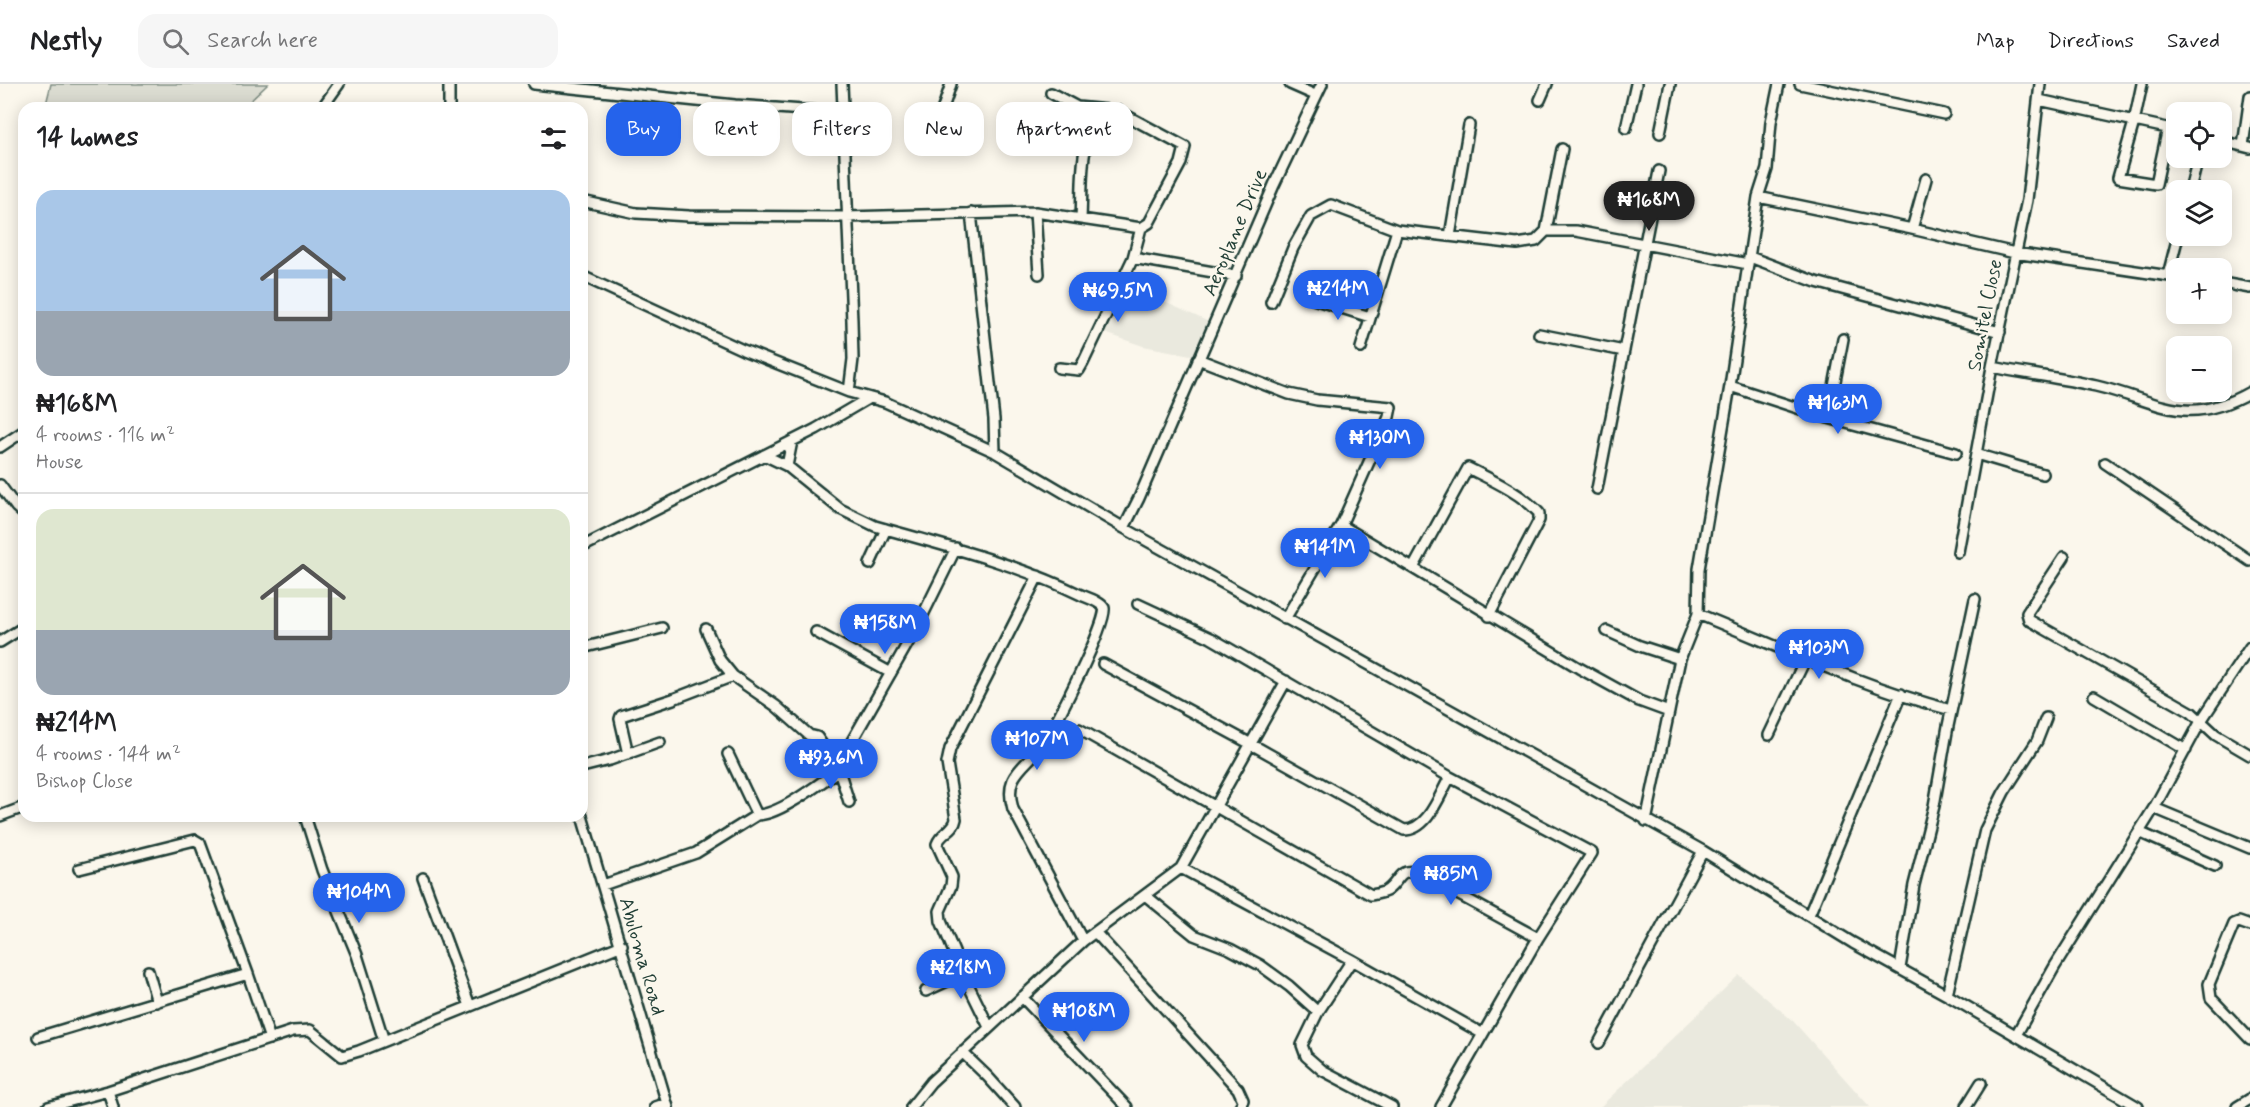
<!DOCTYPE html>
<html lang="en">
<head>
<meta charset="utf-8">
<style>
	body { margin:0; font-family:Mynerve,sans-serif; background:#f6f6f6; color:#202124; height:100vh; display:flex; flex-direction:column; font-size:22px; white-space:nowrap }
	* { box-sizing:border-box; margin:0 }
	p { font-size:20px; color:#757577 }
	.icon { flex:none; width:33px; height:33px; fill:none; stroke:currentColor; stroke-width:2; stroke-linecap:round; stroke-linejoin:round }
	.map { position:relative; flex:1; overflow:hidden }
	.sheet { position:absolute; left:18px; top:18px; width:570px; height:720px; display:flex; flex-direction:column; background:#fff; border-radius:18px; box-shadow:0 3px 15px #0003 }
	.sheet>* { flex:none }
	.guide { position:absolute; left:606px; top:18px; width:570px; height:54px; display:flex; gap:12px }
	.controls { position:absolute; left:2166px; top:18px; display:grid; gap:12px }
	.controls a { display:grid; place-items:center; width:66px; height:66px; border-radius:12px; background:#fff; box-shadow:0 3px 15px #0003; font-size:30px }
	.price { position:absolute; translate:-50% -51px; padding:0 14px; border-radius:21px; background:#2563eb; color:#fff; font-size:20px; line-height:39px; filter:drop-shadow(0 2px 3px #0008) }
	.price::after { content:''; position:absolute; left:50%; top:36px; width:18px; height:14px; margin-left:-9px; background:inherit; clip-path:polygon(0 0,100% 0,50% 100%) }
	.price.on { background:#222; color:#fff }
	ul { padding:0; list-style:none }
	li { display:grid; align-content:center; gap:12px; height:318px; padding:0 18px }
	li+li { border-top:2px solid #e0e0e0 }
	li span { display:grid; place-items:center; height:186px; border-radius:18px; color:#555 }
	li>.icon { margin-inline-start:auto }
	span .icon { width:108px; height:108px; fill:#fffc; stroke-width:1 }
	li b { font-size:26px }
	h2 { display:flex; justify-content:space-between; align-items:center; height:72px; padding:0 18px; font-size:26px }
	.pill { padding:0 21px; border-radius:18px; background:#fff; box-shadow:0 3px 15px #0003; font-size:21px; line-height:54px }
	.pill.on { background:#2563eb; color:#fff }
	header { display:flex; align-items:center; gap:36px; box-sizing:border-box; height:84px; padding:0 30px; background:#fff; border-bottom:2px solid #e0e0e0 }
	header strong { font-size:28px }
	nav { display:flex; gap:33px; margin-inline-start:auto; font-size:21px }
	.search { width:420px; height:54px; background:#f6f6f6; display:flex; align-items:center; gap:15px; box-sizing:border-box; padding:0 21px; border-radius:18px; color:#757577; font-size:22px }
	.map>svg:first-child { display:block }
	.built { fill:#eae9de }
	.green { fill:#dbdcd1; stroke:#7d8c82; stroke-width:1.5 }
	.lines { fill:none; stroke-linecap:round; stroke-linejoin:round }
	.minor-casing { stroke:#1f3d34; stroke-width:14 }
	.minor { stroke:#fbf7ec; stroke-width:9 }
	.labels { text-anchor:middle; stroke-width:4.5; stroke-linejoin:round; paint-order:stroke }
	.street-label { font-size:20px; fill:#1f3d34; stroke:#fbf7ec }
</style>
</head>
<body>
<header>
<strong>Nestly</strong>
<div class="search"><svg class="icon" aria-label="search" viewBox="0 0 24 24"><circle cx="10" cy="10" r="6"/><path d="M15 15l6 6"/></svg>Search here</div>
<nav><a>Map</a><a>Directions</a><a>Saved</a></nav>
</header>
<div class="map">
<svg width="2250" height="1023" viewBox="0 0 2250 1023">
	<rect width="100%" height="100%" fill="#fbf7ec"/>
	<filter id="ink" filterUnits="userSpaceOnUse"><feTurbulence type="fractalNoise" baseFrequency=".0167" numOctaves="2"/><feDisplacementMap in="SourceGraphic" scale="12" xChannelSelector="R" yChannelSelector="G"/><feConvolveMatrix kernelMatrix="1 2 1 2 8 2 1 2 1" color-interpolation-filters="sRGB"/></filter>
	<g filter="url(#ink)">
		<path class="built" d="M1123 205 1144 215 1147 210 1209 238 1196 272 1143 262 1105 249Z
			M1739 891 1793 937 1870 1023H1600Z"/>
		<path class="green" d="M51 0H268L243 24H45Z"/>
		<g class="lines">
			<defs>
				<path id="minor" d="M449 0V24
					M534 0 735 21 845 29
					M842 0 852 237 853 275 849 308
					M1290 0 1315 11
					M1800 0 1944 30
					M2142 0 2134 38 2118 94 2156 100 2168 44
					M1540 16 1547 0
					M2039 16 2176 46
					M322 24 339 0
					M1626 44 1636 0
					M1660 49 1670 0
					M937 51 938 39 951 0
					M2222 57 2250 64
					M2243 62 2250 12
					M2190 106 2198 74
					M1758 113 1912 145 2015 169 2176 193
					M582 117 636 129 689 132 846 133 1035 128 1141 144 1149 139 1181 79 1185 63 1118 27 1077 23 1051 9
					M1035 128 1039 190
					M971 129 994 335 995 368
					M1081 135C1083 98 1078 57 1102 26
					M1912 145 1926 95
					M1546 147H1576L1748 180
					M1450 152 1469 41
					M1750 173 1816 198 2000 248
					M1133 174 1236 192
					M2168 191 2178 152
					M582 192 743 266 849 308 885 318 995 368 1124 444 1703 767 1853 859 1947 911 2138 1023
					M2222 199 2250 204
					M1313 215 1370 233
					M1271 218 1293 164 1311 132 1331 121 1397 146 1517 160 1536 157 1546 147 1562 65
					M1539 250 1624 267
					M1361 264 1397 146
					M1198 275 1289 310 1317 316 1391 323 1389 333 1341 441 1285 535
					M1992 283C2027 290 2062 294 2096 302 2160 317 2184 345 2250 308
					M1059 284 1079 286 1083 279 1133 174 1141 144
					M1730 302 1828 334 1956 369
					M1828 334 1843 255
					M0 363 24 347
					M1976 370 2043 390
					M764 371 787 382 840 425 875 442C945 462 1015 479 1081 511 1088 514 1101 518 1104 524 1109 536 1053 646 1043 660 1024 685 1003 690 1013 725L1083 857
					M2105 379 2250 477
					M787 382 792 357
					M0 401 16 423 24 430
					M1597 405 1659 87
					M1341 441 1579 584 1639 617 1669 628
					M1124 444 1139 414 1274 101 1322 0
					M582 463 816 345 869 314
					M1958 468 1992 283 2027 116 2040 0
					M2064 473 2027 529 2029 536 2191 628 2216 651 2250 671
					M870 480 886 445
					M1413 484 1468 384C1492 396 1521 409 1539 429V436L1489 532
					M1138 520 1211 554 1450 693 1592 769 1538 854 1441 1023
					M1698 530C1782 564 1864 603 1951 626
					M706 545 720 576 733 592 776 622 809 651 817 653 839 686 849 718
					M1607 547 1640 562 1680 575
					M816 548 891 589
					M0 558 24 543
					M582 564 662 544
					M1103 580 1251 660 1404 746C1428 746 1439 712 1450 693
					M2094 612 2186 666
					M1079 645 1371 811C1376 810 1382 809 1386 807 1401 797 1397 783 1419 789L1538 854
					M1769 651 1805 576
					M628 670 620 635 621 632 673 615 733 592
					M728 670 757 731
					M582 683 610 676 660 658
					M2154 724 2250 764
					M0 732 24 723
					M305 732 322 786 357 871 384 957
					M582 732 668 1023
					M1646 737 1680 575 1698 530 1699 485 1730 302 1758 113 1767 85 1771 38 1779 0
					M2139 748 2215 782
					M1181 784 1352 876 1483 950
					M79 785 195 756 200 759 248 890 270 955
					M423 794 470 922
					M603 801 696 769 757 731C780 731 820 699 839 686L840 678 917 543 956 464
					M1145 811 1194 851 1230 865 1260 881 1289 902 1318 928
					M1809 831 1901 610
					M2250 842 2239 838 2234 840 2209 900 2211 914 2250 955
					M1095 848 1238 1005 1243 1016 1240 1023
					M1352 876 1318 928 1302 961 1306 972 1322 986 1392 1023
					M1900 884 1914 801 1934 722 1948 642 1975 515
					M148 887 157 918
					M963 890 941 837 940 827 951 802 952 793 937 760C941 748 954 747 956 735L947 679 950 665 1038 492
					M926 907 963 890 989 943
					M1947 911 1985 746 2004 708 2037 657 2046 634
					M1022 913 1127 1023
					M2016 951 2055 882 2154 724 2201 637 2250 563
					M38 953 248 890
					M1599 959 1703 767
					M962 968 988 993 1015 1023
					M108 1007 113 1023
					M48 1023 108 1007 293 947 310 946 342 972 359 967 622 861
					M655 1023 667 1019
					M911 1023 931 998 1083 857 1181 784 1286 597
					M1966 1023 1981 999
					M2237 1023 2250 1015"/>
			</defs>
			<use href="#minor" class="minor-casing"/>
			<use href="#minor" class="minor"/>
		</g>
	</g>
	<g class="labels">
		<g class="street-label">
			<text transform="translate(1234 148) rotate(-67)" y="7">Aeroplane Drive</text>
			<text transform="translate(1984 231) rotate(-79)" y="7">Somitel Close</text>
			<text transform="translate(643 872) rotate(74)" y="7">Abuloma Road</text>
		</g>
	</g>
</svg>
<div class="controls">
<a><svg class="icon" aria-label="locate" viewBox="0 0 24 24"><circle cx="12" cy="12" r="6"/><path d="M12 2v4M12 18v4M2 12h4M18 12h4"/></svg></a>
<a><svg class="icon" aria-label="layers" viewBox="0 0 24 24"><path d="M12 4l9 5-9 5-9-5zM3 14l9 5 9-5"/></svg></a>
<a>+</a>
<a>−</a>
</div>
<b class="price on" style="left:1649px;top:148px">₦168M</b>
<b class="price" style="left:1338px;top:237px">₦214M</b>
<b class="price" style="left:1118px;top:239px">₦69.5M</b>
<b class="price" style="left:1838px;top:351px">₦163M</b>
<b class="price" style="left:1380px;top:386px">₦130M</b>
<b class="price" style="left:1325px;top:495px">₦141M</b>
<b class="price" style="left:885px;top:571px">₦158M</b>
<b class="price" style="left:1819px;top:596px">₦103M</b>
<b class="price" style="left:1037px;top:687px">₦107M</b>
<b class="price" style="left:831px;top:706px">₦93.6M</b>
<b class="price" style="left:1451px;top:822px">₦85M</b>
<b class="price" style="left:359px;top:840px">₦104M</b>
<b class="price" style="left:961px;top:916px">₦218M</b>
<b class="price" style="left:1084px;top:959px">₦108M</b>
<div class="guide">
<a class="pill on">Buy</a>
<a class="pill">Rent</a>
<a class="pill">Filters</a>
<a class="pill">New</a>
<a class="pill">Apartment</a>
</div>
<section class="sheet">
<h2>14 homes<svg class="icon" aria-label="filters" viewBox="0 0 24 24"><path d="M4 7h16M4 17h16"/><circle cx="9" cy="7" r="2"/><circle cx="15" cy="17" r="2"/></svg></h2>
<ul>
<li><span style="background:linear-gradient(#a9c7e8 65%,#9aa5b1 0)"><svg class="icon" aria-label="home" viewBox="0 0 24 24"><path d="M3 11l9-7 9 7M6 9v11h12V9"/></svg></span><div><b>₦168M</b><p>4 rooms · 116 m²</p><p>House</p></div></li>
<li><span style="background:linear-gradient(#dfe7d0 65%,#9aa5b1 0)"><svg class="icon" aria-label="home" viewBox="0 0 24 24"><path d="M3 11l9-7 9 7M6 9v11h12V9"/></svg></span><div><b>₦214M</b><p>4 rooms · 144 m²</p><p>Bishop Close</p></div></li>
</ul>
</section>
</div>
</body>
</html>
